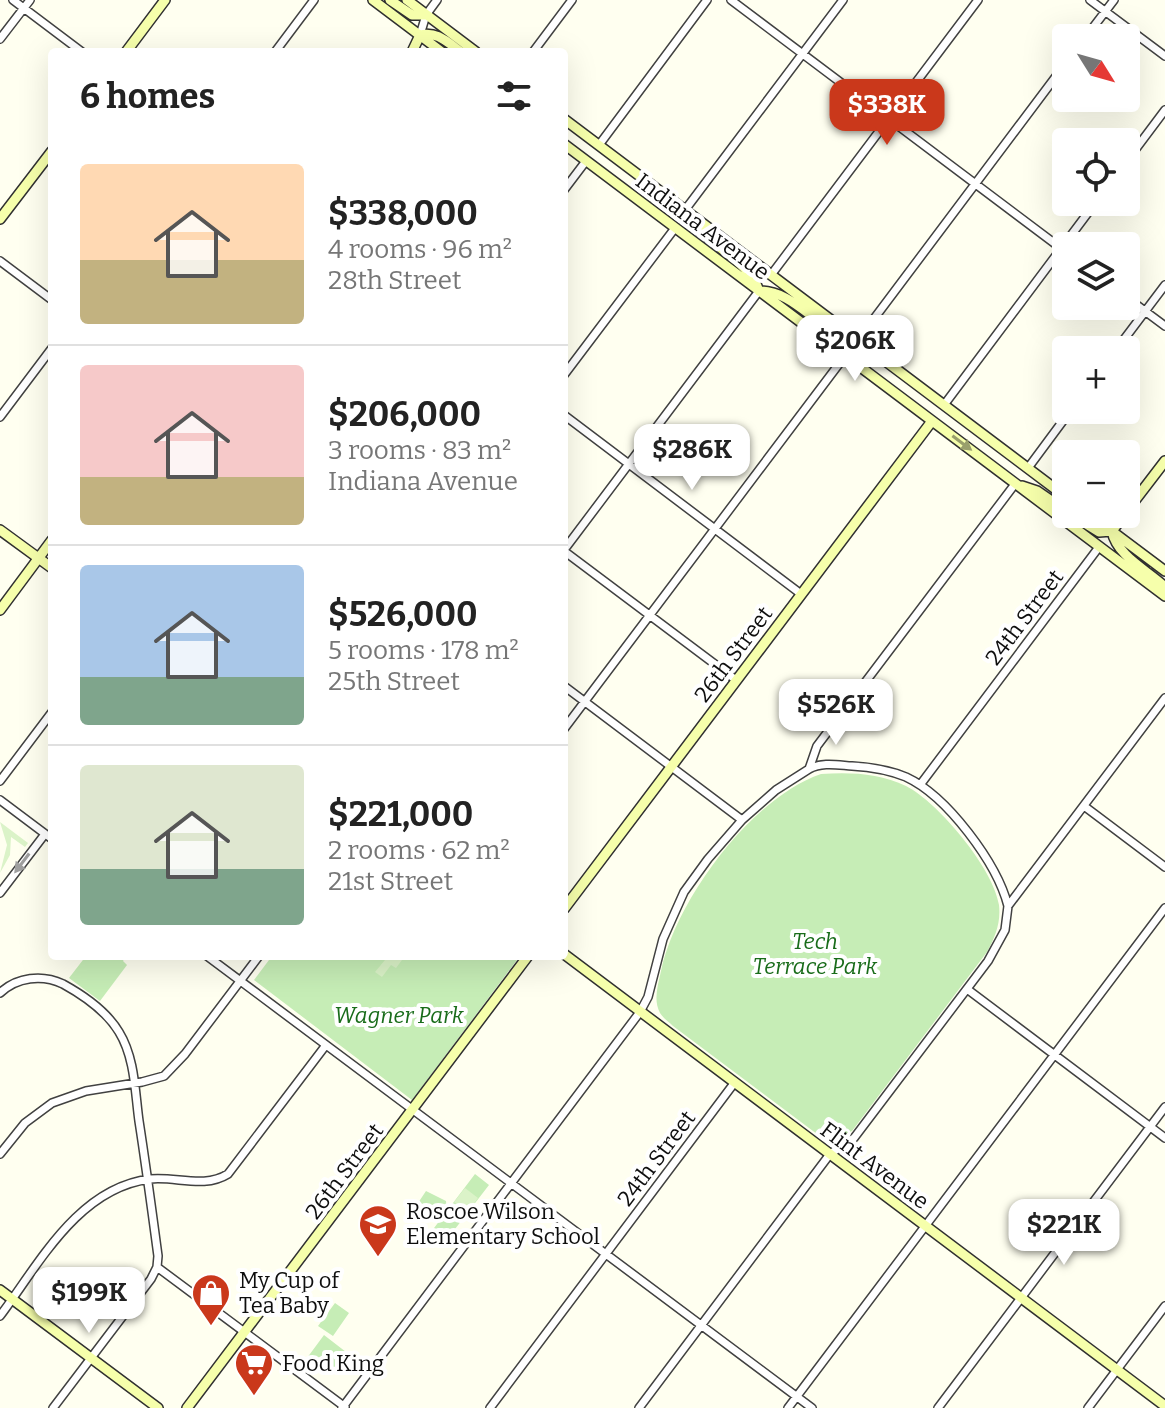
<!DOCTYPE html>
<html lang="en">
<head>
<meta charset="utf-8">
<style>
	body { margin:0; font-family:Bitter,serif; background:#f2f2f2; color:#222; height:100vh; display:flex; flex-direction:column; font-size:30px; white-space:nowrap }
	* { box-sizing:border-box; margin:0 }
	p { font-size:26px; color:#767676 }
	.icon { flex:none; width:44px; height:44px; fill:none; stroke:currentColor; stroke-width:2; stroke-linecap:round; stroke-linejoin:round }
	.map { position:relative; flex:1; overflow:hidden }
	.details { position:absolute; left:48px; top:48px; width:520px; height:912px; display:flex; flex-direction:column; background:#fff; border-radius:8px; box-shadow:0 8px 32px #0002 }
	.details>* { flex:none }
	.needle { width:52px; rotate:127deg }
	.fabs { position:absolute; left:1052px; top:24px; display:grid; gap:16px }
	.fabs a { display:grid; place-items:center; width:88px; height:88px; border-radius:8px; background:#fff; box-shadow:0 8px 32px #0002; font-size:40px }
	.price { position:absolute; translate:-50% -68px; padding:0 18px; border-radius:16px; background:#fff; color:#222; font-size:26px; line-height:52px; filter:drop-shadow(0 2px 4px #0008) }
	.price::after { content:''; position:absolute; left:50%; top:48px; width:24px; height:18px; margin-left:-12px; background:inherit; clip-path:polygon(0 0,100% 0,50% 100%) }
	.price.active { background:#ca381b; color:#fff }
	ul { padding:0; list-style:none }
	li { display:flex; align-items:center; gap:24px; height:200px; padding:0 32px }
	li+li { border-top:2px solid #e0e0e0 }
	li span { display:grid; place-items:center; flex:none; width:224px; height:160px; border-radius:8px; color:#555 }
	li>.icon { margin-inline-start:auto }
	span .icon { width:96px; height:96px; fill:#fffc; stroke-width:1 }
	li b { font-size:34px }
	h2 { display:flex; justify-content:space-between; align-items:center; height:96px; padding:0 32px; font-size:34px }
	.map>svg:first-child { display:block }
	.green { fill:#c6edb6 }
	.pitch { fill:#dbf3c8 }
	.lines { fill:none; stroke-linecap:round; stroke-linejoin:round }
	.street-casing { stroke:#414141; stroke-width:10 }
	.secondary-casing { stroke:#303030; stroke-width:12 }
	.street { stroke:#fff; stroke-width:7 }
	.secondary { stroke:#f6ffab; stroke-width:9 }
	.oneway { fill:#999f6c }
	.oneway2 { fill:#9f9f9f }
	.labels { text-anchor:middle; stroke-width:8; stroke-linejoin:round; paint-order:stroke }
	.street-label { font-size:22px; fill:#0e0e0e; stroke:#fff }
	.park-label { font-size:22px; font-style:italic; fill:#196c1a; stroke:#fff }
	.poi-label { font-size:22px; fill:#0e0e0e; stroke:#fff; text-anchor:start }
</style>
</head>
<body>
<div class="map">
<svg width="1165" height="1408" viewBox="0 0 1165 1408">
	<rect width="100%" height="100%" fill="#fffff0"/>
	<path class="green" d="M821 774C849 772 880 773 906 786 938 802 994 869 999 905 1001 923 995 937 987 952L852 1131 834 1139 817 1134 673 1026C669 1022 663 1018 660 1013 653 1000 658 985 661 971 676 900 751 798 821 774Z
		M86 956H126L123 961 127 965 100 1001 69 978Z
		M272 956H520L412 1100 254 980Z
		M475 1174 489 1185 445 1242 431 1232Z
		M426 1191 446 1201C447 1209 443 1215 435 1216L418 1203Z
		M335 1303 349 1313 333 1336 318 1326Z
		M324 1335 346 1352 329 1375 307 1358Z"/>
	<path class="pitch" d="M0 822 28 843 25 847 11 837 10 855 0 873 7 845Z
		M380 956H396L402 960 396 968 391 965 382 977 375 972 385 960Z
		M465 1188 478 1198 467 1213 454 1202Z"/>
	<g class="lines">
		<defs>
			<path id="street" d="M13 0 82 52
				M731 0 1066 252
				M1090 0 1165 56
				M420 35 426 15 437 0
				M1085 38 1114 0
				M0 39 30 0
				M275 52 314 0
				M533 52 572 0
				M599 145 707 0
				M1126 162 1165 110
				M564 190 586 161
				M685 210 843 0
				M0 261 52 300
				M771 275 978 0
				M1126 297 1165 326
				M858 340 1066 63
				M1116 350 1165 285
				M564 375 675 228
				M944 405 1096 202
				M564 415 801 594
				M0 417 52 348
				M1028 468 1071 410
				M564 550 759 291
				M564 551 736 680
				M564 686 742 820
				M564 729 845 356
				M809 769C822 762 837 765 852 766 870 767 889 770 906 777 947 796 997 863 1008 906
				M0 781 52 712
				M920 785 1099 547
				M0 800 52 839
				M1084 806 1165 867
				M0 893 45 834
				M207 956 812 1408
				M967 989 1165 1138
				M0 993C17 977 42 974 63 984 83 995 107 1012 119 1032 135 1058 135 1092 139 1121 146 1166 152 1211 158 1256L157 1267 151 1279 53 1408
				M0 1154 25 1123 52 1103 86 1091 142 1082 164 1076 185 1054 259 956
				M157 1267 345 1407
				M0 1316C39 1264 78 1188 150 1179 176 1176 204 1189 228 1174L326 1045
				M342 1408 640 1012 648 997 663 939 684 892 708 859 742 820 776 790 809 769 817 746 1015 484
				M490 1408 735 1082
				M639 1408 830 1154 854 1138 988 961 1005 930 1008 906 1165 698
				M788 1408 1165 908
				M938 1408 1165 1107
				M1088 1408 1165 1306"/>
			<path id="secondary" d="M373 0 442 52
				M390 0 412 15H426
				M407 0 476 52
				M126 52 165 0
				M412 52 420 35C437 31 447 42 461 52
				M564 119 1066 497
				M564 144 1165 596
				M689 216C706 246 748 258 759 291 793 290 817 329 850 338
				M0 219 52 151
				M1022 486 1037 491 1066 511
				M1126 512 1165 461
				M1070 514 1099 532 1112 531
				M1089 514 1165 571
				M0 530 52 568
				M1112 531C1117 556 1147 570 1165 587
				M1112 531 1125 514
				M0 610 52 540
				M564 909 932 421
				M564 954 1165 1406
				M0 1290 158 1408
				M187 1408 528 956"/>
		</defs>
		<use href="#street" class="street-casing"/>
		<use href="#secondary" class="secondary-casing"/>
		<use href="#street" class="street"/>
		<use href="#secondary" class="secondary"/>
	</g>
	<defs><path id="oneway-solid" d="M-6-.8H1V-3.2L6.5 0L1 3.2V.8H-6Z" transform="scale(2)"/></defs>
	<use class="oneway" href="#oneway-solid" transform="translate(962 443) rotate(37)"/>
	<use class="oneway2" href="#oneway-solid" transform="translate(22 863) rotate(127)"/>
	<defs>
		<symbol id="school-pin" viewBox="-11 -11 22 30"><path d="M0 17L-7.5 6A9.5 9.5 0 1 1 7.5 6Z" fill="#ca381b" stroke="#fff"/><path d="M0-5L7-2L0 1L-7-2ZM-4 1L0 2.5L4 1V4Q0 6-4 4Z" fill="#fff"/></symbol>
		<symbol id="shop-pin" viewBox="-11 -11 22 30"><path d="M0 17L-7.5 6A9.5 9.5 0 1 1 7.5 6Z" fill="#ca381b" stroke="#fff"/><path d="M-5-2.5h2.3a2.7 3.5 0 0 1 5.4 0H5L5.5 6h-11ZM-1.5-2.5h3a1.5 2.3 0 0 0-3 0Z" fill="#fff"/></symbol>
		<symbol id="supermarket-pin" viewBox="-11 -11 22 30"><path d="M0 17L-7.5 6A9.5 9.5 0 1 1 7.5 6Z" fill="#ca381b" stroke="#fff"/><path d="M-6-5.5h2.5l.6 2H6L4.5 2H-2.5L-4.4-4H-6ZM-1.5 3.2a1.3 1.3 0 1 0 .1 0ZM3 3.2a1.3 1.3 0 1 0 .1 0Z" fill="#fff"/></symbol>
	</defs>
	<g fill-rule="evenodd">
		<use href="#school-pin" x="356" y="1202" width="44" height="60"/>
		<use href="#shop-pin" x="189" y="1271" width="44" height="60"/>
		<use href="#supermarket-pin" x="232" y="1341" width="44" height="60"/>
	</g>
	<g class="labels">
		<g class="street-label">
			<text transform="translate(703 226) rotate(37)" y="8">Indiana Avenue</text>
			<text transform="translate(1024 617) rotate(-53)" y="8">24th Street</text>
			<text transform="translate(733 654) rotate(-53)" y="8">26th Street</text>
			<text transform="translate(656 1158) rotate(-53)" y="8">24th Street</text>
			<text transform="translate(875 1165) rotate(37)" y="8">Flint Avenue</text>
			<text transform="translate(344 1171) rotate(-53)" y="8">26th Street</text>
		</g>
		<g class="park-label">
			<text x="815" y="949">Tech<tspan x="815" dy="25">Terrace Park</tspan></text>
			<text x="399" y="1023">Wagner Park</text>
		</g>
		<g class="poi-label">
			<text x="406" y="1219">Roscoe Wilson<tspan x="406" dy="25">Elementary School</tspan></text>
			<text x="239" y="1288">My Cup of<tspan x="239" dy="25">Tea Baby</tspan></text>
			<text x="282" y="1371">Food King</text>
		</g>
	</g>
</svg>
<div class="fabs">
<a><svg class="needle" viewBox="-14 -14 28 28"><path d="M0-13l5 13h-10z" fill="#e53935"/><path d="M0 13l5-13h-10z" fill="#767676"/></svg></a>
<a><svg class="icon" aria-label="locate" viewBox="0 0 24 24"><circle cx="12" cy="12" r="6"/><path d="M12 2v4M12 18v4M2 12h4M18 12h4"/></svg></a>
<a><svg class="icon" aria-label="layers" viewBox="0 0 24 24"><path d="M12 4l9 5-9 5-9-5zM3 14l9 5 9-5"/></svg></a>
<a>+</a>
<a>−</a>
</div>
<b class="price active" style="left:887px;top:147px">$338K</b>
<b class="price" style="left:855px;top:383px">$206K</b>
<b class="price" style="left:692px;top:492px">$286K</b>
<b class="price" style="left:836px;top:747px">$526K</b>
<b class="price" style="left:1064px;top:1267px">$221K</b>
<b class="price" style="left:89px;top:1335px">$199K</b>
<section class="details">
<h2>6 homes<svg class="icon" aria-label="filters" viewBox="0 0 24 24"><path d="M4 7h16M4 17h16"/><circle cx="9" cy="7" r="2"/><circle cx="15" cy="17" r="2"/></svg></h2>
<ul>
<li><span style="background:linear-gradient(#ffd9b3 60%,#c2b280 0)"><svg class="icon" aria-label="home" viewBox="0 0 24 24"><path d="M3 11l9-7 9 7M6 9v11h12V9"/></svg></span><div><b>$338,000</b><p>4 rooms · 96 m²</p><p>28th Street</p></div></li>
<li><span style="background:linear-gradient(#f6c9c9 70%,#c2b280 0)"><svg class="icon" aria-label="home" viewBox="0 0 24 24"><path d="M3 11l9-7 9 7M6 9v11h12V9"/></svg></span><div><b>$206,000</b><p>3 rooms · 83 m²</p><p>Indiana Avenue</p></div></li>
<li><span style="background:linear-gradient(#a9c7e8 70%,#7fa58c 0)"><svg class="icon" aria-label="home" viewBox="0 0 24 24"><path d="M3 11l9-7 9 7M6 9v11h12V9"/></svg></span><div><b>$526,000</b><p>5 rooms · 178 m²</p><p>25th Street</p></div></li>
<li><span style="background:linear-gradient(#dfe7d0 65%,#7fa58c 0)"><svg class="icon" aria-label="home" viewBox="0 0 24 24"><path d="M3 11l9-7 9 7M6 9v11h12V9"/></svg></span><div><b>$221,000</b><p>2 rooms · 62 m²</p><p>21st Street</p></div></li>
</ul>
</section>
</div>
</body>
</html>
